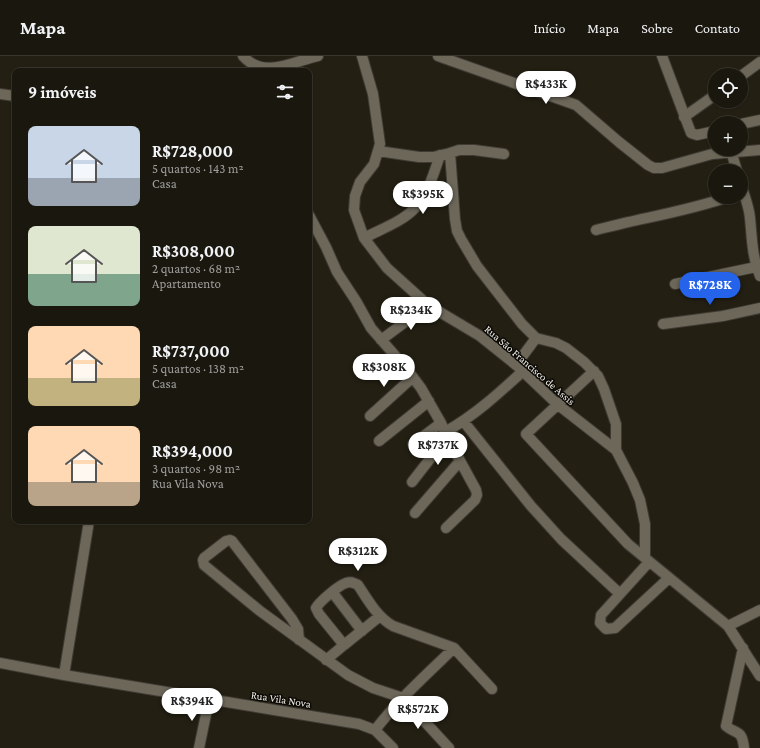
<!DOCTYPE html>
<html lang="pt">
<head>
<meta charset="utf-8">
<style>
	body { margin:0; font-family:"Crimson Pro",serif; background:#232017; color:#f1f3f6; height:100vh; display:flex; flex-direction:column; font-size:15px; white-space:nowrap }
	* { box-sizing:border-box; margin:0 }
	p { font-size:13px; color:#9f9f9e }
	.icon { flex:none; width:22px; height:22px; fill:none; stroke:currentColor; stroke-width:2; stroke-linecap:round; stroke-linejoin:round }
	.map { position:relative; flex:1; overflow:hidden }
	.sheet { position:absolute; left:12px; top:12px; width:300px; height:456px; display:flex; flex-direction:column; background:#1a170e; border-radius:8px; box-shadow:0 1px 3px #0004,0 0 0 1px #38362e }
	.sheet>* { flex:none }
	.tools { position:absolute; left:708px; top:12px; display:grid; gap:8px }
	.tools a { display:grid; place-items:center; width:40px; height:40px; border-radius:50%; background:#1a170e; box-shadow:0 1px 3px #0004,0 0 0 1px #38362e; font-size:20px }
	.price { position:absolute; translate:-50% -34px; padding:0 9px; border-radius:14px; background:#fff; color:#222; font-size:13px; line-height:26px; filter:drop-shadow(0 1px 2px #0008) }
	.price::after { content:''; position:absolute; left:50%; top:24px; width:12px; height:9px; margin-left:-6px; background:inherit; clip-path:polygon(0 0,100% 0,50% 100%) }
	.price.current { background:#2563eb; color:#fff }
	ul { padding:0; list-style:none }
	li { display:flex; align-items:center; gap:12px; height:100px; padding:0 16px }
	li span { display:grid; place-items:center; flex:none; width:112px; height:80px; border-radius:8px; color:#555 }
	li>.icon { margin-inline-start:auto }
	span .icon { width:48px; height:48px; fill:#fffc; stroke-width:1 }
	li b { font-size:17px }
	h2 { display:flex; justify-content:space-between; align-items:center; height:48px; padding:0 16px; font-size:17px }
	header { display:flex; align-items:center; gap:24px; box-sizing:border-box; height:56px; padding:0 20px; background:#1a170e; border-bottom:1px solid #38362e }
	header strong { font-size:19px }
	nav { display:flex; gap:22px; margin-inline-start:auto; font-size:14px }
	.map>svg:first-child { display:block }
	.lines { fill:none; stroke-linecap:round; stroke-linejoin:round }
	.minor-casing { stroke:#3f3b34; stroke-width:12 }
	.minor { stroke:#6c6759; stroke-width:10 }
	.labels { text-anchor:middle; stroke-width:3; stroke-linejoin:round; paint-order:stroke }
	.street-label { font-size:11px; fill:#efece4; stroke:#0b0905 }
</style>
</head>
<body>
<header>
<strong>Mapa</strong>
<nav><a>Início</a><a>Mapa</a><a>Sobre</a><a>Contato</a></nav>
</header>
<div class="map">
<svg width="760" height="692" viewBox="0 0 760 692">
	<rect width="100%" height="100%" fill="#231f13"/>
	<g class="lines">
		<defs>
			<path id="minor" d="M243 0C264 24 294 5 318 0
				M362 0 373 38 380 88 374 108 360 126 355 140 354 154 364 182 387 212 428 249 480 280 516 309 557 348 616 394 633 427 640 444 645 468V502
				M438 0 576 49 619 86 648 109 654 112H662L712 98 760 94
				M662 0 691 77 697 79 715 75
				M741 20 760 6
				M0 38 15 40
				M684 61 715 39
				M741 68 760 64
				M378 95 419 101H433L450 97 455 163 457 175 461 183 477 210 522 268 536 282 556 287 566 292 584 306 598 320 604 333 616 368V394
				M731 95 737 115
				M450 97 459 94H474L504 98
				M741 128C744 139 749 150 750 162 752 182 752 201 760 220
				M309 159 326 191 337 216 356 245 371 272 405 311 421 332 441 367 447 381 476 434 477 439 475 444 446 472
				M596 174C640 162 685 156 728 141
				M364 182C381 173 402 166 415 152 428 138 434 117 440 99
				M675 228 756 211
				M663 268 723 260 760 252
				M381 284 428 249
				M516 309 536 282
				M594 315 526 378 628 488 728 570 760 620
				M370 360 413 321
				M464 366 531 450 561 483 620 538 649 506
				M445 376C474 360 498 338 522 316
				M379 385 429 345
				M413 388 441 367
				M412 426 447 381
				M415 457 460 405
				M333 537 362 575
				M620 538 601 559 600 567 606 573 615 572 669 522
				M728 570 760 554
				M299 584 298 573 292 563 232 485 230 484 226 485 204 502 203 504 204 509 260 555 348 619 373 632 403 642 449 692
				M344 589 380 560
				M743 592 726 670C737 679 742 673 744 692
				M326 604 344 589 319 558 316 552C319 546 339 529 346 527 351 525 354 527 358 529 368 544 377 561 393 570L454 592
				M0 607 64 619 359 668 375 674 393 692
				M64 619 89 465
				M375 674C398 644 427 618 454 592L492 633
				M199 692 209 644"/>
		</defs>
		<use href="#minor" class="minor-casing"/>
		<use href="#minor" class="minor"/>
	</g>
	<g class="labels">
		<g class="street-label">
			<text transform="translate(530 309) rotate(41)" y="4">Rua São Francisco de Assis</text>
			<text transform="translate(281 643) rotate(9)" y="4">Rua Vila Nova</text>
		</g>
	</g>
</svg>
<div class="tools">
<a><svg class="icon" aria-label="locate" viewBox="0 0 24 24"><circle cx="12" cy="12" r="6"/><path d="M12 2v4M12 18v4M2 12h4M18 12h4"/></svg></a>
<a>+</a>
<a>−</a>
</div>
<b class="price" style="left:546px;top:49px">R$433K</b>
<b class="price" style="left:423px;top:159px">R$395K</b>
<b class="price current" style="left:710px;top:250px">R$728K</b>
<b class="price" style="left:411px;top:275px">R$234K</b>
<b class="price" style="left:384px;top:332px">R$308K</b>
<b class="price" style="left:438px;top:410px">R$737K</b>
<b class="price" style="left:358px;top:516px">R$312K</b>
<b class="price" style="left:192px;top:666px">R$394K</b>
<b class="price" style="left:418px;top:674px">R$572K</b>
<section class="sheet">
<h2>9 imóveis<svg class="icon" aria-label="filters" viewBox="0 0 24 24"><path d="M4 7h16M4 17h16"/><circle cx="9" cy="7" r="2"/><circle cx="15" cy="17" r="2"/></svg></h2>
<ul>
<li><span style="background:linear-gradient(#c9d6e8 65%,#9aa5b1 0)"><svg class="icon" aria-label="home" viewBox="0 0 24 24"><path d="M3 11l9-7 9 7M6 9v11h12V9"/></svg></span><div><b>R$728,000</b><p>5 quartos · 143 m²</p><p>Casa</p></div></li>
<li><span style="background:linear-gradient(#dfe7d0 60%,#7fa58c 0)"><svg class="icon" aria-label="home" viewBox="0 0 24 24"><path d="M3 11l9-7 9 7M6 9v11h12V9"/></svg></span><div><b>R$308,000</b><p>2 quartos · 68 m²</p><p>Apartamento</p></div></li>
<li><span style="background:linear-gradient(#ffd9b3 65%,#c2b280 0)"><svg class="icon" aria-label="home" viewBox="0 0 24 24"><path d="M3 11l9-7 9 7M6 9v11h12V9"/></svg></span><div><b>R$737,000</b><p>5 quartos · 138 m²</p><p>Casa</p></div></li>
<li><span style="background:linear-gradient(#ffd9b3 70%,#b9a48a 0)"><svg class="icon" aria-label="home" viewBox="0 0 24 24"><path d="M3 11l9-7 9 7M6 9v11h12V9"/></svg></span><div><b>R$394,000</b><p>3 quartos · 98 m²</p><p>Rua Vila Nova</p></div></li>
</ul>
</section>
</div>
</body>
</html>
